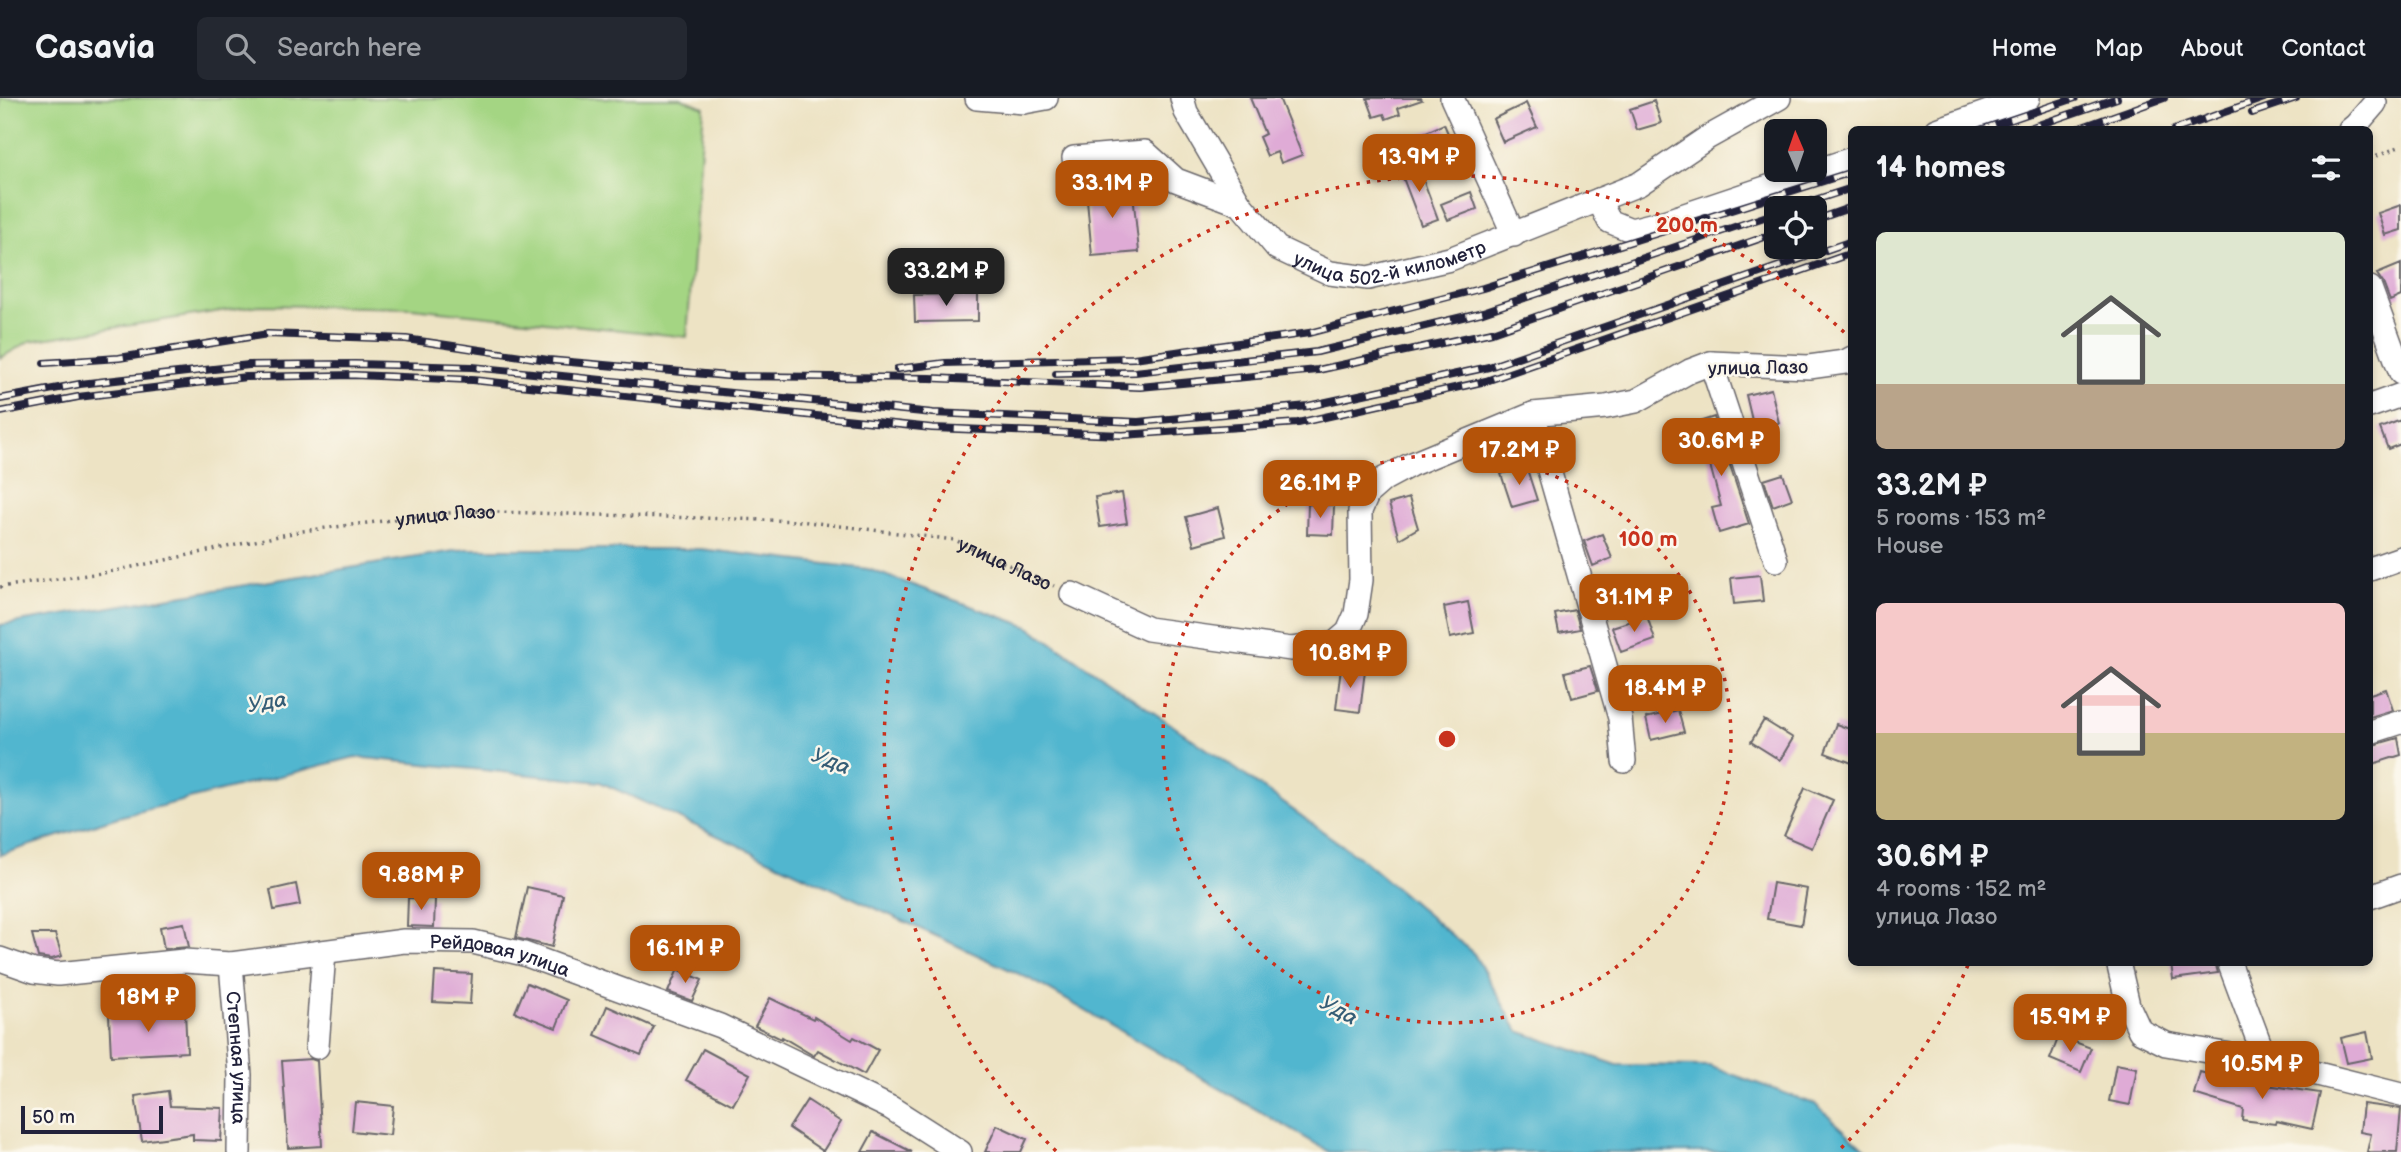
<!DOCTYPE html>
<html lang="en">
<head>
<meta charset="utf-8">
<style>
	body { margin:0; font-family:"Balsamiq Sans",sans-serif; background:#242831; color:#f1f3f6; height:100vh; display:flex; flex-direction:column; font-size:26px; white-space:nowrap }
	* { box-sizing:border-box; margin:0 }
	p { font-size:23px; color:#9ea1a6 }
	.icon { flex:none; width:38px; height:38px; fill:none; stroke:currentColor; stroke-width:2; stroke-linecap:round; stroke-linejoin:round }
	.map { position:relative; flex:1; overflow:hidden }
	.details { position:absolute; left:1848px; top:28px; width:525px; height:840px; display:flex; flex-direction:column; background:#171b24; border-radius:10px; box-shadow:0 4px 10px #0003 }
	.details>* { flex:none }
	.needle { width:46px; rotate:358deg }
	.controls { position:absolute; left:1764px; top:21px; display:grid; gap:14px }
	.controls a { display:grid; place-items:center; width:63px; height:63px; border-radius:10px; background:#171b24; box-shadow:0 4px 10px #0003; font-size:35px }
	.scale { position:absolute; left:21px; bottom:18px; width:142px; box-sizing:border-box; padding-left:7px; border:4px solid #22223b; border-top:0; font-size:19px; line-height:24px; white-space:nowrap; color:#22223b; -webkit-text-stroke:5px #fbf7ec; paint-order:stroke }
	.price { position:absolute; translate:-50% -60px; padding:0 16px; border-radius:14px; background:#b45309; color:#fff; font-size:23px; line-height:46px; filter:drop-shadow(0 2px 4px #0008) }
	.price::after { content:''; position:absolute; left:50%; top:42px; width:21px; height:16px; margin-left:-10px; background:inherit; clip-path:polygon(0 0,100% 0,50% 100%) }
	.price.selected { background:#222; color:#fff }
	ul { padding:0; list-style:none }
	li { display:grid; align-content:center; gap:14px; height:371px; padding:0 28px }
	li span { display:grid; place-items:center; height:217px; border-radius:10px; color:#555 }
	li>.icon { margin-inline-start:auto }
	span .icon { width:126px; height:126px; fill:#fffc; stroke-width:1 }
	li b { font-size:30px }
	h2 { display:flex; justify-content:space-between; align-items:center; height:84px; padding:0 28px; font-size:30px }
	header { display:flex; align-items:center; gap:42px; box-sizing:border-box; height:98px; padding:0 35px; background:#171b24; border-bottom:2px solid #363941 }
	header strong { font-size:33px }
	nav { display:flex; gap:38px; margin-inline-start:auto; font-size:24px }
	.search { width:490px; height:63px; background:#242831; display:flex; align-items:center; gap:18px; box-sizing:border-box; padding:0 24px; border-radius:10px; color:#9ea1a6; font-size:26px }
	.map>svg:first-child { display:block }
	.green { fill:#a4d583; stroke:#637c5f; stroke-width:2 }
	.water { fill:#51b6cf; stroke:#3a6c85; stroke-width:2 }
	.building { fill:#dfabd6 }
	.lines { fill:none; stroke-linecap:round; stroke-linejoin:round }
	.minor-casing { stroke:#69666b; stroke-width:26 }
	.path { stroke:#69666b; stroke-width:3.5; stroke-dasharray:2 5; stroke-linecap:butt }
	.minor { stroke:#fff; stroke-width:23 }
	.rail-casing { stroke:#22223b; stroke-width:8 }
	.rail { stroke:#fbf7ec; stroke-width:5; stroke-dasharray:16; stroke-linecap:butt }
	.ring { fill:none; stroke:#c8321e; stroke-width:3.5; stroke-dasharray:3.5 7 }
	.labels { text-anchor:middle; stroke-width:5; stroke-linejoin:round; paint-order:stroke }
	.street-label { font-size:19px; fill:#22223b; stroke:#fbf7ec }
	.water-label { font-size:21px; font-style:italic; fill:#355d76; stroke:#fbf7ec }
	.centre { fill:#c8321e; stroke:#fbf7ec; stroke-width:3.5 }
	.ring-label { font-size:21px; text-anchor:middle; font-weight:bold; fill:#c8321e; stroke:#fbf7ec; stroke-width:5; stroke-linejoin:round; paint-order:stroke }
</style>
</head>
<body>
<header>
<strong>Casavia</strong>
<div class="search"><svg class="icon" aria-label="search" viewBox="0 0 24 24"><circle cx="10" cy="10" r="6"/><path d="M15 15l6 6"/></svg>Search here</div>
<nav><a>Home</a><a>Map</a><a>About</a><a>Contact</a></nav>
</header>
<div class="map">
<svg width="2401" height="1054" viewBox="0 0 2401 1054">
	<rect width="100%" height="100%" fill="#fbf7ec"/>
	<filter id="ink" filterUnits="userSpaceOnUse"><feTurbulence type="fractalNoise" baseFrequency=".0143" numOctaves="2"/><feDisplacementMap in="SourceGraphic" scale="14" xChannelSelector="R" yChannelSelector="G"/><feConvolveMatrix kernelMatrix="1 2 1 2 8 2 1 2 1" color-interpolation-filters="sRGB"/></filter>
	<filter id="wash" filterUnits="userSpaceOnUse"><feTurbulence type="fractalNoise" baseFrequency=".00686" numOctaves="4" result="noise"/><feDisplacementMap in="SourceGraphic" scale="28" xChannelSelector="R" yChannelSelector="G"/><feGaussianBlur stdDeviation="1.57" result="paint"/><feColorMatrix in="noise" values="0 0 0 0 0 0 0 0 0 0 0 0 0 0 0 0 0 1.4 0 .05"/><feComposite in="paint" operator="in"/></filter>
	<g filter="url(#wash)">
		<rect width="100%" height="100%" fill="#ede3c4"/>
		<path class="green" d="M0 0H681L704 9 687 239 412 210 259 207 30 243 0 260Z"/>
		<path class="water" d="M466 451H700L868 471 1029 529 1236 671 1364 763 1474 856 1518 933 1617 967 1709 968 1815 1006 1868 1054H1330L1032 882 600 684 355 659 118 719 0 757V527Z"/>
		<g id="blocks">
			<path class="building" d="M1250 0H1279L1302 57 1281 65 1277 54 1267 58 1259 39 1265 36Z
				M1367 0H1421L1422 2 1398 10 1400 16 1386 21 1384 16 1374 19Z
				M1654 3 1661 25 1637 32 1630 11Z
				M1526 5 1537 29 1503 44 1493 21Z
				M1444 26 1455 52 1426 64 1415 39Z
				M1417 65 1438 121 1421 127 1400 72Z
				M1132 86 1139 154 1092 158 1086 91Z
				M1471 94 1477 111 1448 122 1441 106Z
				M2401 107V132L2385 137 2378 115Z
				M2401 166V198L2390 203 2383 185 2377 176Z
				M978 196V223L915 224 914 197Z
				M1771 291 1779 325 1754 331 1746 297Z
				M1714 319 1749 426 1719 435 1712 410 1721 408 1707 356 1704 357 1693 326Z
				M2401 322V346L2388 351 2380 330Z
				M1526 368 1537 402 1512 409 1501 376Z
				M1783 376 1792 401 1773 408 1764 382Z
				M1122 395 1127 425 1100 429 1095 399Z
				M1409 400 1418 430 1399 441 1389 406Z
				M1308 406 1334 407 1333 437 1307 436Z
				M1218 410 1225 438 1194 447 1186 419Z
				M1602 436 1612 460 1593 468 1584 443Z
				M1760 477 1763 503 1734 506 1731 480Z
				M1468 504 1474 535 1450 540 1444 509Z
				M1575 512 1580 531 1559 535 1555 516Z
				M1647 518 1655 542 1621 554 1612 529Z
				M1590 568 1598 593 1572 600 1565 574Z
				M1341 569 1365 572 1360 614 1336 611Z
				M2386 591 2393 612 2370 619V596Z
				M1678 612 1684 634 1651 642 1646 620Z
				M1764 622 1793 640 1780 662 1751 644Z
				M1836 626 1852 632V665L1825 655Z
				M2398 640 2401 657 2370 667V648Z
				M1805 690 1833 702 1812 750 1784 738Z
				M1773 785 1807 791 1801 827 1767 821Z
				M296 786 300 807 274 812 270 792Z
				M527 789 563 797 552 849 516 840Z
				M408 800 435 801 434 829 407 828Z
				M184 825 189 849 164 851 160 829Z
				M32 836H55L62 858 52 861 38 859Z
				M2171 864H2215L2218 875 2173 881Z
				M678 871 702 882 692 903 668 894Z
				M435 874 472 876 470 906 433 904Z
				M527 885 567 902 556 930 515 914Z
				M770 900 813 921 814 919 852 942 854 939 878 952 864 977 818 952 814 958 782 939 781 941 755 928Z
				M607 908 654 929 641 957 595 937Z
				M185 914 187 954 111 958 109 917Z
				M2367 934 2372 960 2347 965 2341 940Z
				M2059 938 2091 950 2081 974 2050 961Z
				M703 951 750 976 733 1007 686 982Z
				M311 961 317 963 322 1048 288 1050 282 963Z
				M2116 966 2137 970 2130 1007 2109 1003Z
				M2200 974 2246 987 2247 984 2320 995 2312 1031 2276 1023 2275 1026 2242 1022 2243 1011 2194 996Z
				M168 993 170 1008 223 1010 221 1043 193 1042V1036L142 1043 135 998Z
				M807 1002 841 1024 823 1053 789 1030Z
				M355 1004 393 1008 390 1037 352 1033Z
				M2363 1006 2401 1011 2397 1054H2367L2371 1036 2360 1034Z
				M997 1027 1027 1041 1021 1054H985Z
				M873 1034 912 1054H862Z"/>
		</g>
	</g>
	<g filter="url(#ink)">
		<use href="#blocks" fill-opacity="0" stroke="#69666b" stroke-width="2"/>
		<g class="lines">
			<defs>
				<g id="minor">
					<path d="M977 0 1024 4 1046 0"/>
					<path id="s2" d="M1182 0 1186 14 1240 106 1277 150 1330 175 1368 180 1450 161 1639 86 1707 40 1779 0"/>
					<path d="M1452 0 1514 137"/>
					<path d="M1937 32 2028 0"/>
					<path d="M2350 32 2356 27 2375 5"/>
					<path d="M1074 60 1145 54 1176 82 1240 106"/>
					<path d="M1599 102 1609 123 1631 132 1667 123 1852 61"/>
					<path d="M2370 190 2401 275"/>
					<path d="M1711 265 1776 462"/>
					<path d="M2370 308 2401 297"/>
					<path d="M1533 316 1620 620 1624 663"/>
					<path d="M2370 471 2401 460"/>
					<path d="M1072 496 1148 531 1291 551 1334 546 1348 534 1356 516 1361 482 1360 413 1368 395 1384 381 1410 367 1533 316 1606 309 1636 303 1690 273 1711 265 1809 269 1845 264 1852 260"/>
					<path d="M2370 634 2401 624"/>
					<path d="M2370 799 2401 788"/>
					<path id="s3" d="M0 861 34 873 58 876 184 863 231 866 404 843 473 844 524 856 720 928 891 1010 960 1054"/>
					<path d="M2118 864 2128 907 2140 933 2166 946 2266 963 2401 997"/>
					<path d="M2229 864 2266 963"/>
					<path id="s4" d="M231 866 240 977 239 1054"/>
					<path d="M317 949 324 854"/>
				</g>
			</defs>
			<use href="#minor" class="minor-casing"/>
			<g class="path">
				<path d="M2370 61 2401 48"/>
				<path id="s1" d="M0 489 109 474 302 433 465 413 800 423 955 442 1054 488"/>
			</g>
			<use href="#minor" class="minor"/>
			<defs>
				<path id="rail" d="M2252 15 2296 0
					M1980 32 2075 0
					M2024 32 2117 0
					M2074 32 2164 0
					M2174 32 2264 0
					M1790 110 1852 90
					M1815 122 1852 109
					M44 265 119 260 268 236 406 241 548 262 727 278 930 280 1140 289 1318 272 1492 234 1776 135
					M897 271 945 265 1134 260 1309 235 1483 190 1852 74
					M1056 276 1135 274 1317 254 1483 214 1776 115
					M0 301 80 286 249 267 355 266 472 269 933 315 1138 324 1308 308 1489 269 1852 143
					M0 314 78 299 246 279 355 277 472 282 932 330 1123 337 1298 325 1486 283 1852 155"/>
			</defs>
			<use href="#rail" class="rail-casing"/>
			<use href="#rail" class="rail"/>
		</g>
	</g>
	<g class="ring">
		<circle cx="1447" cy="641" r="284"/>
		<path d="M1968 867A568 568 0 0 1 1838 1053M1056 1053A568 568 0 1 1 1849 239"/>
	</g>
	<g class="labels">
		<g class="street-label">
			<text dy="7" stroke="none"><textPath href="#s2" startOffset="298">улица 502-й километр</textPath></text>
			<text transform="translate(1758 269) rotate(-1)" y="7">улица Лазо</text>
			<text dy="7" stroke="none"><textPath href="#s1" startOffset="452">улица Лазо</textPath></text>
			<text dy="7" stroke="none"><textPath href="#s1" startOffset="1018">улица Лазо</textPath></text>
			<text dy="7" stroke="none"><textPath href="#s3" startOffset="506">Рейдовая улица</textPath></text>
			<text dy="7" stroke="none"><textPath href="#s4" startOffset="94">Степная улица</textPath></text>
		</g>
		<g class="water-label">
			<text transform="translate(267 604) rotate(-10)" y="7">Уда</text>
			<text transform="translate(831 663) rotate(22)" y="7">Уда</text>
			<text transform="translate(1339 912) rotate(29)" y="7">Уда</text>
		</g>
	</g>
	<circle cx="1447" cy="641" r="10" class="centre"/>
	<g class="ring-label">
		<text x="1687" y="134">200 m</text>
		<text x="1648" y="448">100 m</text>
	</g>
</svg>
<div class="controls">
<a><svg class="needle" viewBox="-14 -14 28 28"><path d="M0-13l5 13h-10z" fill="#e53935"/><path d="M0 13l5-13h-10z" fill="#9ea1a6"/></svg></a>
<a><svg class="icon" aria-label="locate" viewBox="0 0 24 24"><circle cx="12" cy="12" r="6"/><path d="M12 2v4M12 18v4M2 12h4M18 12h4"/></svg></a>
</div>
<div class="scale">50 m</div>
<b class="price" style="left:1419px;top:96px">13.9M ₽</b>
<b class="price" style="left:1112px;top:122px">33.1M ₽</b>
<b class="price selected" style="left:946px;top:210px">33.2M ₽</b>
<b class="price" style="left:1721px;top:380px">30.6M ₽</b>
<b class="price" style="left:1519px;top:389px">17.2M ₽</b>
<b class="price" style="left:1320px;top:422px">26.1M ₽</b>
<b class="price" style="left:1634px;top:536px">31.1M ₽</b>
<b class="price" style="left:1350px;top:592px">10.8M ₽</b>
<b class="price" style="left:1665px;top:627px">18.4M ₽</b>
<b class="price" style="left:421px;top:814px">9.88M ₽</b>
<b class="price" style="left:685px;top:887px">16.1M ₽</b>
<b class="price" style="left:148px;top:936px">18M ₽</b>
<b class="price" style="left:2070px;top:956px">15.9M ₽</b>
<b class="price" style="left:2262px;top:1003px">10.5M ₽</b>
<section class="details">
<h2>14 homes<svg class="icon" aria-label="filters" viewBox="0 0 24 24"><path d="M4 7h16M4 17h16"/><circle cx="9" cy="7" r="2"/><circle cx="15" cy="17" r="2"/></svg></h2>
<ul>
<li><span style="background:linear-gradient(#dfe7d0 70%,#b9a48a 0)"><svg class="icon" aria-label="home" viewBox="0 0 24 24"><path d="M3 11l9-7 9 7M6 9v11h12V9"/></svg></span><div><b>33.2M ₽</b><p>5 rooms · 153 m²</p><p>House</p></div></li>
<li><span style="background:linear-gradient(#f6c9c9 60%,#c2b280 0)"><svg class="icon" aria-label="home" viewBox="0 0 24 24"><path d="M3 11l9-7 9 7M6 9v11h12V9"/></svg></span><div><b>30.6M ₽</b><p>4 rooms · 152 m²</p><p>улица Лазо</p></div></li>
</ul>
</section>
</div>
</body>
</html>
